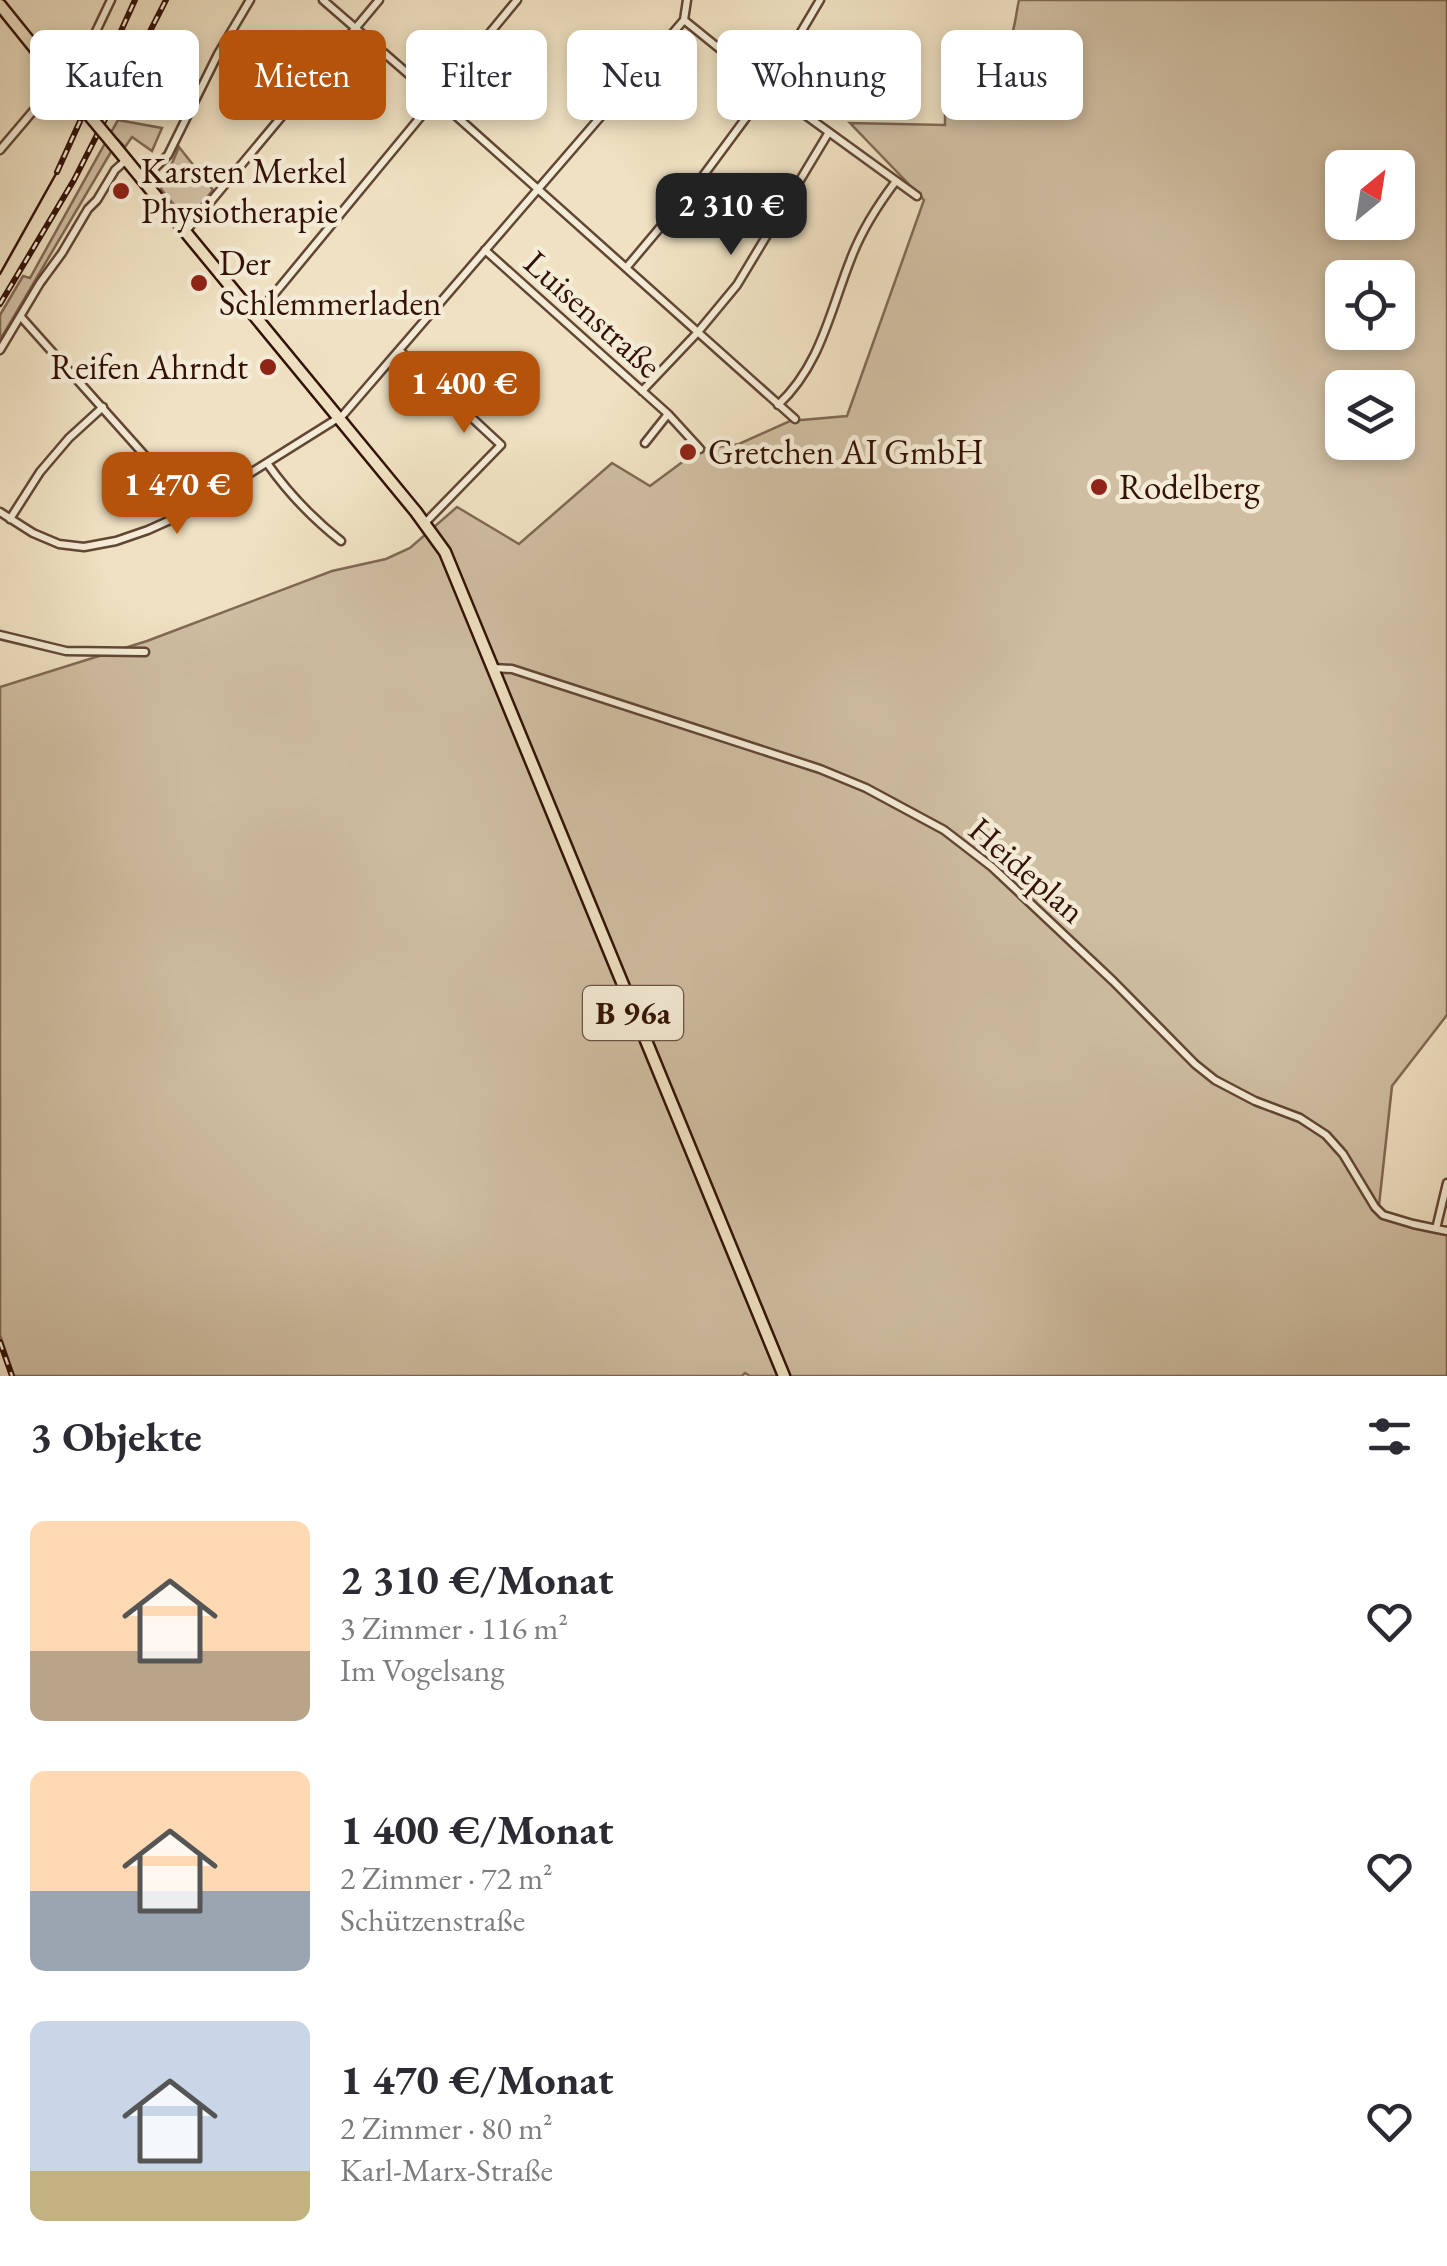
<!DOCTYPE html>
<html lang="de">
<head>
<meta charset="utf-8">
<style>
	body { margin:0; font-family:"EB Garamond",serif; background:#f2f2f3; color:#2b2b33; height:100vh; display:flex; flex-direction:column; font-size:38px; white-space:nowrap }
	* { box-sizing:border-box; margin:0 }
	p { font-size:32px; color:#7c7c81 }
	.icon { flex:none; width:55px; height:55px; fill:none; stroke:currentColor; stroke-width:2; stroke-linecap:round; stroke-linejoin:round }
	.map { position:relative; height:1376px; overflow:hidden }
	.details { display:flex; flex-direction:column; background:#fff; flex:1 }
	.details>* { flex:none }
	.banner { position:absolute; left:30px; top:30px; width:1388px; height:90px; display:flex; gap:20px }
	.needle { width:65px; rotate:30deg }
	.controls { position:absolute; left:1325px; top:150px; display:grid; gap:20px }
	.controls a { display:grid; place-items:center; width:90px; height:90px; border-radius:15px; background:#fff; box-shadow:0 5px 15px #0003; font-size:50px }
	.price { position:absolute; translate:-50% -85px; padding:0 22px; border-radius:20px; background:#b45309; color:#fff; font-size:32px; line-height:65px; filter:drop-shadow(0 2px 5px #0008) }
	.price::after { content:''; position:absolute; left:50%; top:60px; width:30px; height:22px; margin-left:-15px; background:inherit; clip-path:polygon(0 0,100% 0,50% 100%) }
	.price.current { background:#222; color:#fff }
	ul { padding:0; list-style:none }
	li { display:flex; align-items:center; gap:30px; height:250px; padding:0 30px }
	li span { display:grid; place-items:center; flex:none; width:280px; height:200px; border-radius:15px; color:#555 }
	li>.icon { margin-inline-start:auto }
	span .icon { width:120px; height:120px; fill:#fffc; stroke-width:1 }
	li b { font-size:42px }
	h2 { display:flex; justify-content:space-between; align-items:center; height:120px; padding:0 30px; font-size:42px }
	.chip { padding:0 35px; border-radius:15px; background:#fff; box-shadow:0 5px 15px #0003; font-size:35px; line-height:90px }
	.chip.current { background:#b45309; color:#fff }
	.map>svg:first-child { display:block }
	.green { fill:#cfbea2; stroke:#816854; stroke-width:2.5; fill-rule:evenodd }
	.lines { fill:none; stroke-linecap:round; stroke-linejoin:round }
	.street-casing { stroke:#624634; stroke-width:11 }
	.primary-casing { stroke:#331205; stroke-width:15 }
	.street { stroke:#f5ecd7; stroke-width:6 }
	.primary { stroke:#efe1c2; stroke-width:10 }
	.tram { stroke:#331205; stroke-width:2.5 }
	.rail-casing { stroke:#331205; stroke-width:6 }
	.rail { stroke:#f5ecd7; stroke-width:2.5; stroke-dasharray:8; stroke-linecap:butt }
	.primary-bridge-casing { stroke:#331205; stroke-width:15; stroke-linecap:butt }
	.primary-bridge { stroke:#efe1c2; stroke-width:10 }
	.poi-dot { fill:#8f2418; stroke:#f5ecd7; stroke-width:4 }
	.labels { text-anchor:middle; stroke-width:9; stroke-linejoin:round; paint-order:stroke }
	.shield { fill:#f5ecd7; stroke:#6d5344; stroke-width:2.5 }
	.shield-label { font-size:32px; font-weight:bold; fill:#331205 }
	.poi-label { font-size:35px; fill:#331205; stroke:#f5ecd7; text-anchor:start }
	.street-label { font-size:35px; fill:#331205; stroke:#f5ecd7 }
</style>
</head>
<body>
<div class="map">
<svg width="1447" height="1376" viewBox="0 0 1447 1376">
	<rect width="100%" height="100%" fill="#efe1c2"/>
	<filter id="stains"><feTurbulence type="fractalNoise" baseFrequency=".002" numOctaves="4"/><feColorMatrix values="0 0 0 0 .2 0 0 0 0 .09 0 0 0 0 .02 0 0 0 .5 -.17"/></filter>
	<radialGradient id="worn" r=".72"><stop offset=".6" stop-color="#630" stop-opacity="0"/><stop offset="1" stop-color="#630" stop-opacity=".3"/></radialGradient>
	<path class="green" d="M1019 0H1447V1015L1392 1086 1379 1205 1380 1216 1404 1225 1447 1235V1376H750L745 1373 742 1376H14L0 1335V687L147 641 332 571 386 559 410 548 457 507 519 544 612 463 650 486 700 449 739 444 790 421 847 416 924 200 850 123 945 125V87C970 77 998 67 1010 40 1015 29 1016 13 1019 0ZM1342 168H1398V222H1342ZM1342 278H1398V332H1342ZM1342 388H1398V442H1342Z
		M118 120 162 128 152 151 132 137 125 147 118 140 0 340V315L23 276 30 278Z
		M179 147 213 190 187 221 161 189Z"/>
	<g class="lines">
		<defs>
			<path id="street" d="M323 0 436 98 795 419
				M684 20 768 88 917 196
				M0 150 90 44 111 0
				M143 180 168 155 218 54 250 0
				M186 231 379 0
				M485 250 668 414 700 449
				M626 268 700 180 768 88 820 0
				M256 316 517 0
				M21 317 172 486 188 512
				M0 350 40 283 62 253 88 209 97 200 115 170 125 161
				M400 351 501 445 425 523
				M642 391 698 332 737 285 829 132
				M778 405C820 366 830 312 850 261 861 231 877 206 896 181
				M645 443 668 414
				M267 463C288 493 312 518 341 541
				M0 512 33 533 59 544 84 547 116 541 148 530 188 512 343 415 684 20 687 0
				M10 519 40 472 69 438 103 407
				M0 635 66 651 145 652
				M494 668 512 669 820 769 866 788 944 830 992 867 1113 981 1195 1064 1215 1080 1255 1101 1300 1118 1326 1135 1343 1154 1375 1207 1383 1215 1413 1224 1447 1231
				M1436 1229 1447 1183"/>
			<path id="primary" d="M0 5 79 103
				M114 145 416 512 445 552 784 1376"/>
		</defs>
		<use href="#street" class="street-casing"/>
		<use href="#primary" class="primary-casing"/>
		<use href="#street" class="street"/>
		<use href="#primary" class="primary"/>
		<path class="tram" d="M0 274 57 172"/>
		<defs>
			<path id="rail" d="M57 172 135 0
				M0 304 74 180 166 0
				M0 1342 12 1376"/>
		</defs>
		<use href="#rail" class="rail-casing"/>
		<use href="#rail" class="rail"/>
		<defs>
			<path id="primary-bridge" d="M79 103 114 145"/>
		</defs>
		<use href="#primary-bridge" class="primary-bridge-casing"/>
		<use href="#primary-bridge" class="primary-bridge"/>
	</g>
	<g class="poi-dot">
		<circle cx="121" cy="191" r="10"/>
		<circle cx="199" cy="283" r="10"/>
		<circle cx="268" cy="367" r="10"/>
		<circle cx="688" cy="452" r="10"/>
		<circle cx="1099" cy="487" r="10"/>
	</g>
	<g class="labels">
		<rect class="shield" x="583" y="986" width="100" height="54" rx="8"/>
		<g class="shield-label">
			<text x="633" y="1024">B 96a</text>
		</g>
		<g class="poi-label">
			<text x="141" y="183">Karsten Merkel<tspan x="141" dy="40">Physiotherapie</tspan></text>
			<text x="219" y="275">Der<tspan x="219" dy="40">Schlemmerladen</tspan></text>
			<text x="248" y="379" text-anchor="end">Reifen Ahrndt</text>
			<text x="708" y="464">Gretchen AI GmbH</text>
			<text x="1119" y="499">Rodelberg</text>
		</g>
		<g class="street-label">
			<text transform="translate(593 314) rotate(42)" y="12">Luisenstraße</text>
			<text transform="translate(1027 870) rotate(41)" y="12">Heideplan</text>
		</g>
	</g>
	<rect width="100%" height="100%" filter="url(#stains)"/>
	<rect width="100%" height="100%" fill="url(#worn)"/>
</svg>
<div class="controls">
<a><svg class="needle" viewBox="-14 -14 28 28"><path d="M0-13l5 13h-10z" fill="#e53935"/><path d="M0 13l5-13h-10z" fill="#7c7c81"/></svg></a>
<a><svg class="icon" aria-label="locate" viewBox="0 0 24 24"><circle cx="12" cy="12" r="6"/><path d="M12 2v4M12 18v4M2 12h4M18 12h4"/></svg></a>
<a><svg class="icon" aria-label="layers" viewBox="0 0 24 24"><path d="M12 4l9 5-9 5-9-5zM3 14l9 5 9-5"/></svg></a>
</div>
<b class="price current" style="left:731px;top:258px">2 310 €</b>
<b class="price" style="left:464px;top:436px">1 400 €</b>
<b class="price" style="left:177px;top:537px">1 470 €</b>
<div class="banner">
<a class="chip">Kaufen</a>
<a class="chip current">Mieten</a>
<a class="chip">Filter</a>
<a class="chip">Neu</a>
<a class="chip">Wohnung</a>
<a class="chip">Haus</a>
</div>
</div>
<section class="details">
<h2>3 Objekte<svg class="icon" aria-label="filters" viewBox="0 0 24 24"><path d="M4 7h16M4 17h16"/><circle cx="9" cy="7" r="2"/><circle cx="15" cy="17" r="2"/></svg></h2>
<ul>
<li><span style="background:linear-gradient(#ffd9b3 65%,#b9a48a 0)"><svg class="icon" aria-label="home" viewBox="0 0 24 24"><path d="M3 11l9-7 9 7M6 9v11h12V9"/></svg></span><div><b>2 310 €/Monat</b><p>3 Zimmer · 116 m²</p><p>Im Vogelsang</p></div><svg class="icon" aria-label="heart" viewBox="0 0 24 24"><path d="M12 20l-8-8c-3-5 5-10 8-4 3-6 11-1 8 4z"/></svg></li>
<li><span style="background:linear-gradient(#ffd9b3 60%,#9aa5b1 0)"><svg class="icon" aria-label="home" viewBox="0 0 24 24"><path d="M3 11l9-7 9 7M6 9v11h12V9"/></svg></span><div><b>1 400 €/Monat</b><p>2 Zimmer · 72 m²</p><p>Schützenstraße</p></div><svg class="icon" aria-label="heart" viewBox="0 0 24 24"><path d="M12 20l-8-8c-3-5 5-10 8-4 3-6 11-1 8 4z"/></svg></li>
<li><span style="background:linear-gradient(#c9d6e8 75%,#c2b280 0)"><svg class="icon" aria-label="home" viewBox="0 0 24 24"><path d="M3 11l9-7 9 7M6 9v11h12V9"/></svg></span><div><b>1 470 €/Monat</b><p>2 Zimmer · 80 m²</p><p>Karl-Marx-Straße</p></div><svg class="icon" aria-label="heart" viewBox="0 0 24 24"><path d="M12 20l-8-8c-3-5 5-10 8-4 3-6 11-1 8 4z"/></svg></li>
</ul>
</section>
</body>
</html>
